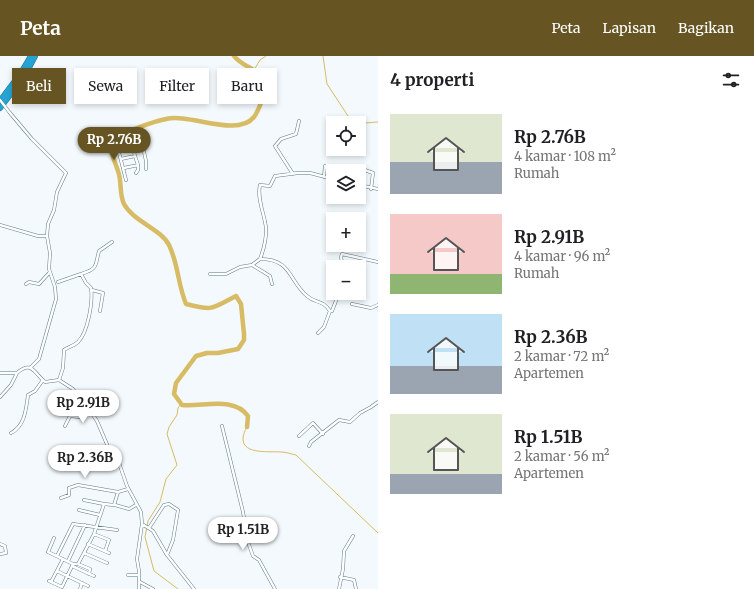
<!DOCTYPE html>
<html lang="id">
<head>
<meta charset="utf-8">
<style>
	body { margin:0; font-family:Merriweather,serif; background:#f6f6f6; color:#202124; height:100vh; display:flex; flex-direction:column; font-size:15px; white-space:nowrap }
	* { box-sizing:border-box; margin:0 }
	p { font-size:13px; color:#757577 }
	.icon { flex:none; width:22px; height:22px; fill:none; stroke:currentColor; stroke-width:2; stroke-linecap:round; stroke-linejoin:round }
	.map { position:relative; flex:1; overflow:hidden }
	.panel { display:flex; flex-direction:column; background:#fff; width:376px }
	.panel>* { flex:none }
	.guide { position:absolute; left:12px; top:12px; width:306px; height:36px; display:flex; gap:8px }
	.tools { position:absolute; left:326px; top:60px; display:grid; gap:8px }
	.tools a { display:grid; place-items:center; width:40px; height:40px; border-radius:0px; background:#fff; box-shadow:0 2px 6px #0003; font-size:20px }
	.price { position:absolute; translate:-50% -34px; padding:0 9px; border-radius:14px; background:#fff; color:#222; font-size:13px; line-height:26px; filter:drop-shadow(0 1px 2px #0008) }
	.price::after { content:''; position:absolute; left:50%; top:24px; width:12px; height:9px; margin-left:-6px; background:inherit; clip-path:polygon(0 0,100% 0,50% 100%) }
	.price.selected { background:#665523; color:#fff }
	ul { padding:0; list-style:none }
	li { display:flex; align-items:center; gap:12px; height:100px; padding:0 12px }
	li span { display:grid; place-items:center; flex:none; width:112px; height:80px; border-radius:0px; color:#555 }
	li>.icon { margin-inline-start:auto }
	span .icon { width:48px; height:48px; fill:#fffc; stroke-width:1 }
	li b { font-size:17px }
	h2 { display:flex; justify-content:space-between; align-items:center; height:48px; padding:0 12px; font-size:17px }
	.pill { padding:0 14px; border-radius:0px; background:#fff; box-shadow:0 2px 6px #0003; font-size:14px; line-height:36px }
	.pill.selected { background:#665523; color:#fff }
	header { display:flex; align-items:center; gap:24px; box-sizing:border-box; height:56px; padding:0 20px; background:#665523; color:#fff }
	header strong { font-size:19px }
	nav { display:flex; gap:22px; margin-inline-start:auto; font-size:14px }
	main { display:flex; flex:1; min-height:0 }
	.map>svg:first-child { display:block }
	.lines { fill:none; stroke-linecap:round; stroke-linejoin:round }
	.stream { stroke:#d7bb65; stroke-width:1 }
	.river { stroke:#d7bb65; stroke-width:4.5 }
	.minor-casing { stroke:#5f7c8a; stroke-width:3.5 }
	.motorway-casing { stroke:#1b7293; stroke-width:6 }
	.minor { stroke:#fff; stroke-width:2.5 }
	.motorway { stroke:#25a4d4; stroke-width:5 }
	.minor-bridge-casing { stroke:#5f7c8a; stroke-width:3.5; stroke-linecap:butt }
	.minor-bridge { stroke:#fff; stroke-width:2.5 }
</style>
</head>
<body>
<header>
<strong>Peta</strong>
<nav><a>Peta</a><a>Lapisan</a><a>Bagikan</a></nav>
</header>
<main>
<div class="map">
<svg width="378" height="533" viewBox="0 0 378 533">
	<rect width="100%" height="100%" fill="#f3f9fd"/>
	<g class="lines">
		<path class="stream" d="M323 0 327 28 348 60 354 64 364 67 378 66
			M254 14 260 4 266 0
			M247 371C245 374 243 379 243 383 243 399 271 395 281 396 286 396 291 398 296 399L378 477
			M178 533 154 515 145 481 148 465 160 446 166 423 177 409 167 378 169 371 177 359 178 352 180 349"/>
		<path class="river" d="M234 0C242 11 258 12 264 24 268 32 265 40 261 47 259 52 257 57 254 61 237 82 190 57 166 63 147 67 129 75 112 83 108 93 115 105 118 115 122 125 119 138 124 148 133 165 161 173 169 189 178 207 178 229 186 248 214 255 211 253 236 240L241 248 244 278V284L238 293 218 297H207L196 300 176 327 174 338 182 349C203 351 234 340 248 360L247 371"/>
		<defs>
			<path id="minor" d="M130 81 135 100
				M117 94 133 91
				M121 103 135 100 138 109
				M354 110 373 117 371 133
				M124 112 138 109V114L136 117
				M293 118 275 90 281 83 296 78 299 65
				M324 121 325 110
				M126 124 116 85 140 77 146 105V113
				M359 129 378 133
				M0 169 38 180H47L48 168 54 154 57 136 66 117 32 83 10 57
				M260 203C264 193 268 177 265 166 263 155 257 141 260 129L270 130 275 120 298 117H310L333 123
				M252 209 270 220 272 228
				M343 211 341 201 342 198 378 206
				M210 218H226L240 211 252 209 260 203C292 203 288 224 307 240 316 248 322 243 330 255H332L339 237
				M58 226 81 218
				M26 228 29 226 39 228 50 216
				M92 234 103 237 100 255
				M352 248 371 252 378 249
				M318 277 324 271 330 255
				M30 312 39 303 56 243 55 231 49 213 50 197 47 180
				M0 317H17C32 304 34 317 45 326L59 324 73 333 80 343 83 352 93 359 97 365 109 393 119 407 127 430 141 456 142 468 153 475 167 499 194 533
				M59 324 63 312 64 294C68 291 74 290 78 286 88 276 93 246 91 232L86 227 81 218C98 213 95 210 99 195L112 186
				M0 341 11 329 17 317
				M65 370 70 360 80 361 84 354
				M222 370 243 456 248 486 253 500 259 504 275 533
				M11 377C25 370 26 353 28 339L35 335 43 324
				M299 380 313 367 323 378
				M309 390 311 386 339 364 350 366 360 357 371 351 378 346
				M78 396C88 406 99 396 108 391
				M61 442 69 439V432L78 429 118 436
				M84 444 104 448
				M115 449 129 453 136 449
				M79 454 100 459
				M149 472 164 449 169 448 178 454 173 484 167 499
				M94 478 109 484 105 495
				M54 482 48 496 73 508H78L94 478 104 448 114 449 118 436 128 433
				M0 488 5 490 6 497 0 498
				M88 488 109 497
				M84 497 107 507
				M57 500 73 468 117 474
				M68 505 85 469
				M78 508 90 513 89 518
				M72 510 94 520
				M57 515 88 530
				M128 519H139
				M340 521 354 524 356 533
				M49 525 62 531 73 508
				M51 526 63 503
				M140 526 153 533
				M80 533 82 527
				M139 533V515L137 503 142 468
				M339 533 343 513 344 495 353 480"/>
			<path id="motorway" d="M0 45 21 17 31 0
				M0 52 25 19 35 0"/>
		</defs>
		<use href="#minor" class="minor-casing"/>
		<use href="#motorway" class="motorway-casing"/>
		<use href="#minor" class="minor"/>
		<use href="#motorway" class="motorway"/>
		<defs>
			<path id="minor-bridge" d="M0 44 10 57"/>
		</defs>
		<use href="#minor-bridge" class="minor-bridge-casing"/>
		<use href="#minor-bridge" class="minor-bridge"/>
	</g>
</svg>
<div class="tools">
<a><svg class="icon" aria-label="locate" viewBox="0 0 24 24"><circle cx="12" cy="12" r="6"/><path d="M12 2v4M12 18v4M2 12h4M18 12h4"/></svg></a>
<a><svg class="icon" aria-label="layers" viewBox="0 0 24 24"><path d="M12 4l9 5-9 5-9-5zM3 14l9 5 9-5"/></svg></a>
<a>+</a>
<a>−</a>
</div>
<b class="price selected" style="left:114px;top:105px">Rp 2.76B</b>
<b class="price" style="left:83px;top:368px">Rp 2.91B</b>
<b class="price" style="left:85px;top:423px">Rp 2.36B</b>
<b class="price" style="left:243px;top:495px">Rp 1.51B</b>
<div class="guide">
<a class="pill selected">Beli</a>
<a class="pill">Sewa</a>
<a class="pill">Filter</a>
<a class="pill">Baru</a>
</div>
</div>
<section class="panel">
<h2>4 properti<svg class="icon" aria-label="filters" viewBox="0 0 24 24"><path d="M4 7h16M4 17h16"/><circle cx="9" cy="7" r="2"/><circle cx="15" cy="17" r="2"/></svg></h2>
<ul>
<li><span style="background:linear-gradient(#dfe7d0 60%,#9aa5b1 0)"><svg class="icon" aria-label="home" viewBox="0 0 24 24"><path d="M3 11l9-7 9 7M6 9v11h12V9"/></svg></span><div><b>Rp 2.76B</b><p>4 kamar · 108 m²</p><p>Rumah</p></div></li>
<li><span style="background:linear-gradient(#f6c9c9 75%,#8fb573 0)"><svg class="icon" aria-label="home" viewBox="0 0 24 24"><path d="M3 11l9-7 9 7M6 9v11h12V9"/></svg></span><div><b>Rp 2.91B</b><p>4 kamar · 96 m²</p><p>Rumah</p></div></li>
<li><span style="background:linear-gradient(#bfe0f5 65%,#9aa5b1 0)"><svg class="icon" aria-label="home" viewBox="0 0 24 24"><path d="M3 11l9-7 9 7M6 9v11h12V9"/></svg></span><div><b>Rp 2.36B</b><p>2 kamar · 72 m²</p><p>Apartemen</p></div></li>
<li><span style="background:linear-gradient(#dfe7d0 75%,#9aa5b1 0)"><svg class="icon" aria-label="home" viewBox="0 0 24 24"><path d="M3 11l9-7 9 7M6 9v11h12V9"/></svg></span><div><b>Rp 1.51B</b><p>2 kamar · 56 m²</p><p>Apartemen</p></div></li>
</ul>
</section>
</main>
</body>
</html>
